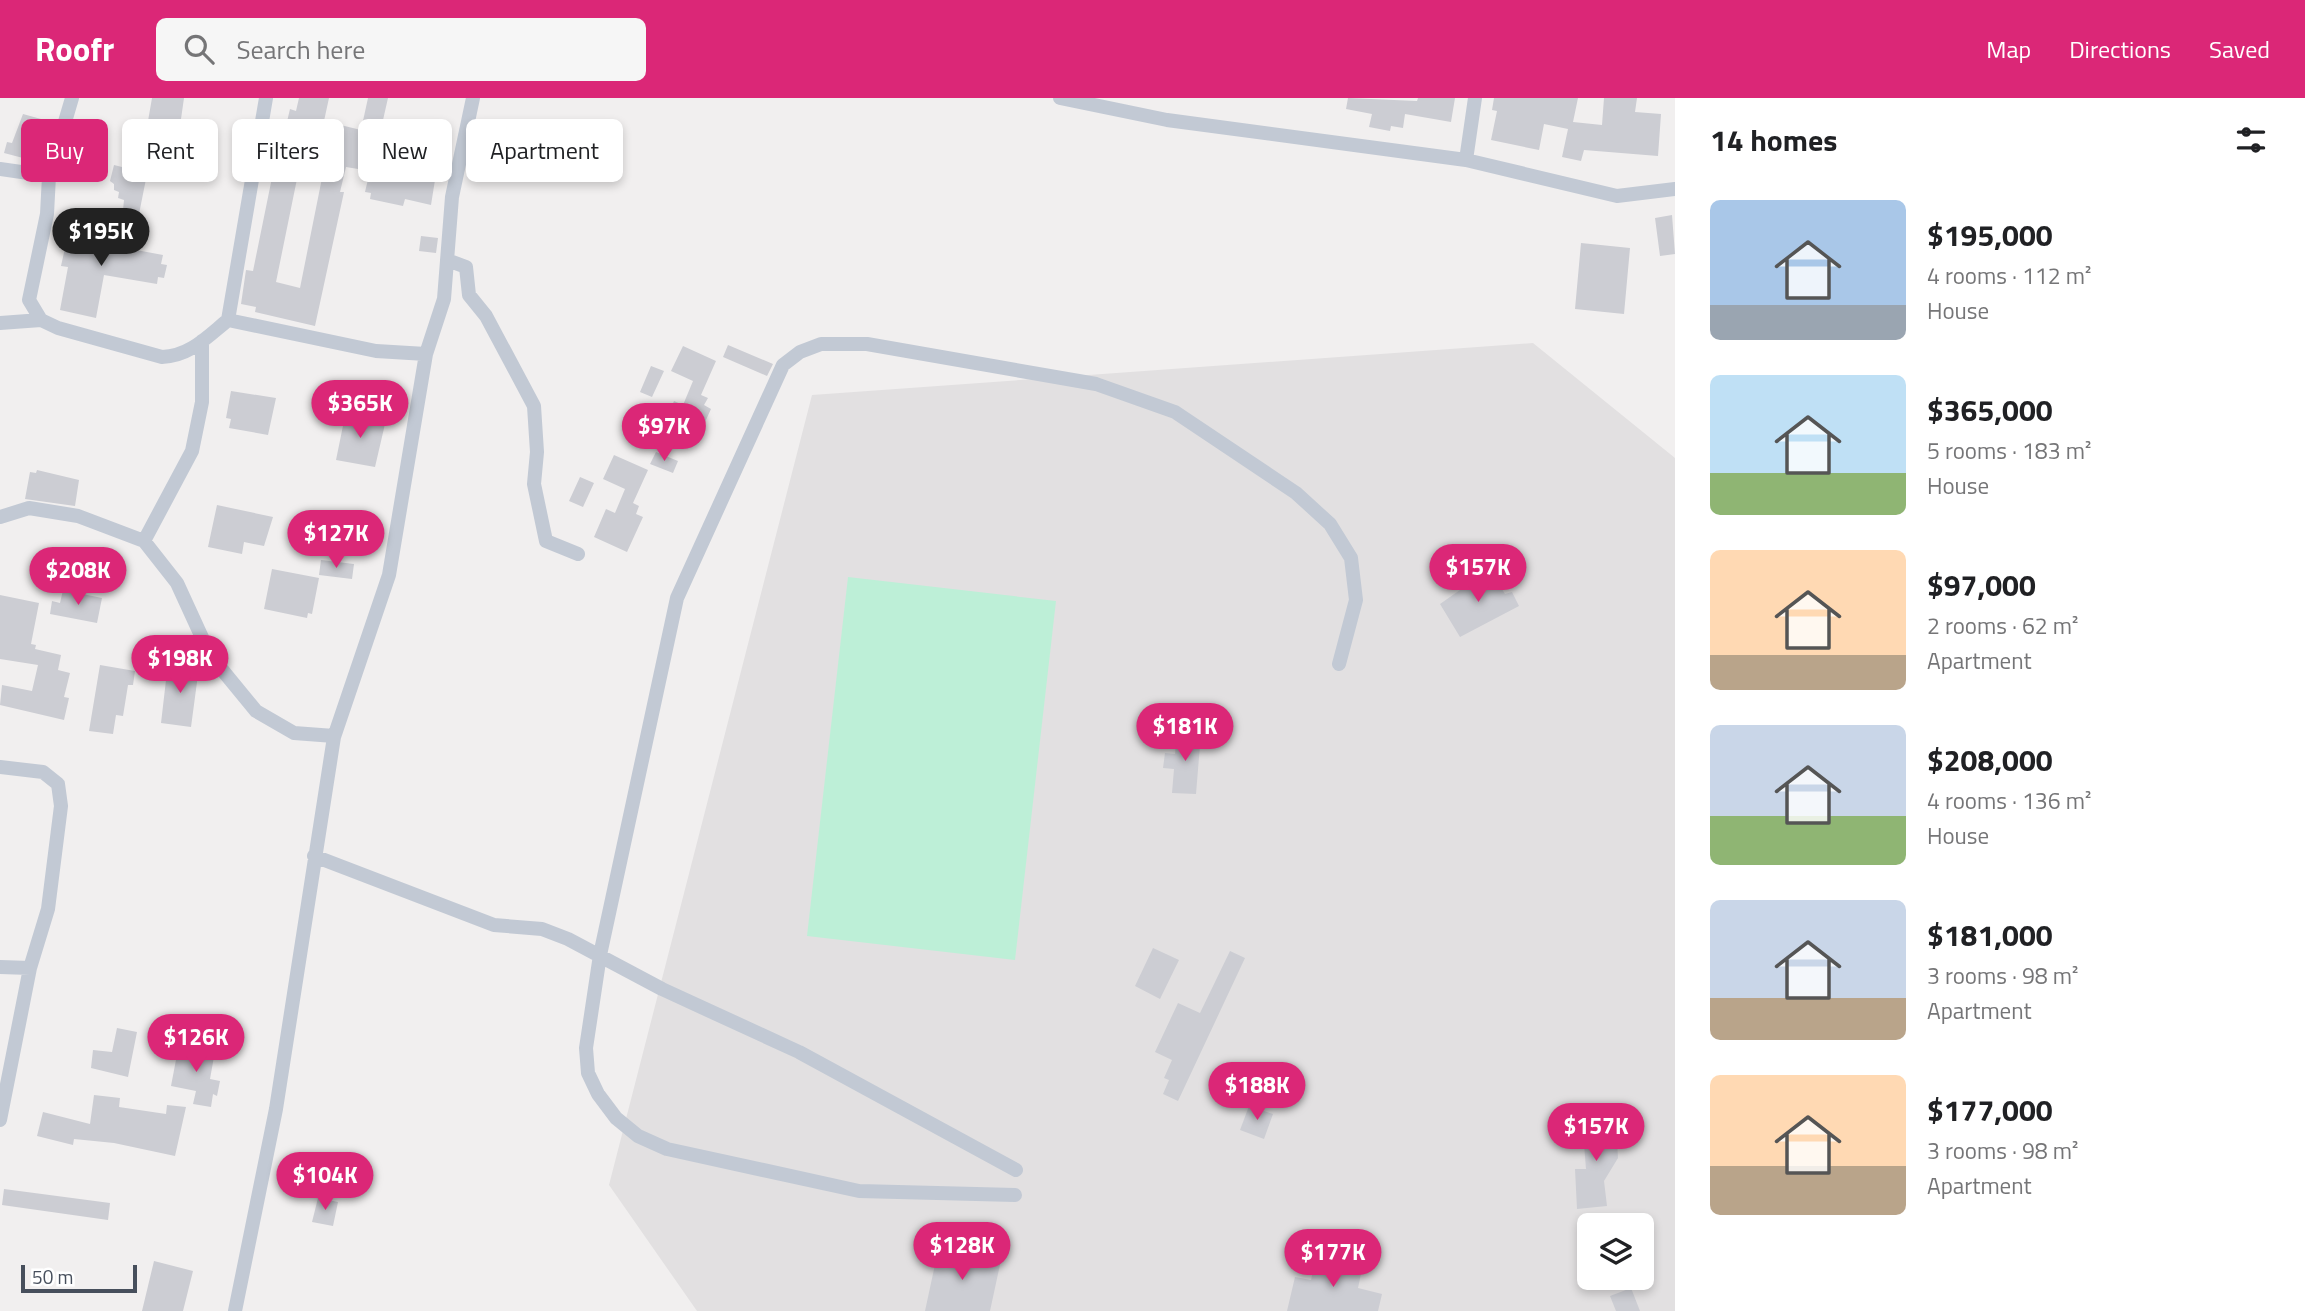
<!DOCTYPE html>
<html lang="en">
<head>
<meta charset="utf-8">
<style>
	body { margin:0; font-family:"Titillium Web",sans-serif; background:#f6f6f6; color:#202124; height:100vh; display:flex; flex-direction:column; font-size:26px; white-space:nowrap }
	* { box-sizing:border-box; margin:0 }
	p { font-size:23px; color:#757577 }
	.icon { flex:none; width:38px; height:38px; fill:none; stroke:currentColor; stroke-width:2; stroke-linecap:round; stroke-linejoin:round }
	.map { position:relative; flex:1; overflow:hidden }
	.sheet { display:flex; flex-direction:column; background:#fff; width:630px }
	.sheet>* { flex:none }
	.guide { position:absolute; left:21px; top:21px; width:665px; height:63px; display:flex; gap:14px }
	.controls { position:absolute; left:1577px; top:1115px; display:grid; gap:14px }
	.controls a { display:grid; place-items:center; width:77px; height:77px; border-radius:10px; background:#fff; box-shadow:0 4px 10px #0003; font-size:35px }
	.scale { position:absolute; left:21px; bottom:18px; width:116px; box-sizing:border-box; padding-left:7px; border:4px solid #474f5c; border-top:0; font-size:19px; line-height:24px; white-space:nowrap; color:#474f5c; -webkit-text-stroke:5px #fff; paint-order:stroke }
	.price { position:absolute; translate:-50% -60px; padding:0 16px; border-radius:24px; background:#db2777; color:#fff; font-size:23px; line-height:46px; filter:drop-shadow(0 2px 4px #0008) }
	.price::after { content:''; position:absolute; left:50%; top:42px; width:21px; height:16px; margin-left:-10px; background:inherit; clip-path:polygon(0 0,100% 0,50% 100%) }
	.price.current { background:#222; color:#fff }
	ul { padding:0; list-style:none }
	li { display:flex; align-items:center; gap:21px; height:175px; padding:0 35px }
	li span { display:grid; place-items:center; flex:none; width:196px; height:140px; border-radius:10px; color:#555 }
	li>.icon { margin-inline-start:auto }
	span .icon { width:84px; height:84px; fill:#fffc; stroke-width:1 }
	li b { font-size:30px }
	h2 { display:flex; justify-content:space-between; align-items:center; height:84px; padding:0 35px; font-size:30px }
	.tag { padding:0 24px; border-radius:10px; background:#fff; box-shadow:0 4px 10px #0003; font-size:24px; line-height:63px }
	.tag.current { background:#db2777; color:#fff }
	header { display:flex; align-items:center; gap:42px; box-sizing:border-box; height:98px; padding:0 35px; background:#db2777; color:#fff }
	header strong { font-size:33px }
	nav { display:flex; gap:38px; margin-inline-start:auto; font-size:24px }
	.search { width:490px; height:63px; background:#f6f6f6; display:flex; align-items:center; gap:18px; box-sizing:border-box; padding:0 24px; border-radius:10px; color:#757577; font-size:26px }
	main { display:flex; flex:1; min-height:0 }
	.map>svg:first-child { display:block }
	.education { fill:#e2e0e1; fill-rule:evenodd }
	.green { fill:#bdefd7 }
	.building { fill:#cccdd3; fill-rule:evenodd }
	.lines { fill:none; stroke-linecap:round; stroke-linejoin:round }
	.minor { stroke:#c2c9d4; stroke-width:14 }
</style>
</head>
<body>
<header>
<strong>Roofr</strong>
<div class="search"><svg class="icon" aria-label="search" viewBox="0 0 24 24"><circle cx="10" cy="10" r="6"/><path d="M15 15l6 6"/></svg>Search here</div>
<nav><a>Map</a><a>Directions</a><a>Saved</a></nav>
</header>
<main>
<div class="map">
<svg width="1675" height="1213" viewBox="0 0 1675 1213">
	<rect width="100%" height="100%" fill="#f1efef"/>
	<path class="education" d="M1533 245 1675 360V1213H697L609 1087 812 297ZM1589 1127H1642V1180H1589Z"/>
	<path class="green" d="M848 479 1056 503 1015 862 807 838Z"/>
	<path class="building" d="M152 0H184L180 28 148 23Z
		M299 0H329L324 23 361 32 368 0H388L383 22 390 24 379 68 435 82 431 107 405 101 403 108 370 101 371 95 365 94 370 73 346 69 340 94H344L315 228 255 214 256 209 241 206 246 172 253 173 277 55 286 57 293 29 286 28 290 11 296 13ZM298 76 322 80 300 190 276 184Z
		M1348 0 1417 3 1418 0H1455L1451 24 1405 16 1403 30 1391 28 1390 33 1369 29 1372 16 1346 11Z
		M1494 0H1578L1573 24 1602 27 1604 0H1637L1635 14 1661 16 1658 58 1584 52 1581 63 1562 59 1568 31 1544 26 1539 52 1491 42 1497 13 1492 12Z
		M23 16 41 21 38 31 42 33 38 48 46 50 42 65 4 55 7 44 12 45Z
		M502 35 529 41 519 84 492 78Z
		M134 62 149 66 139 116 123 112 124 102 118 100 119 94 114 92V86L110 83 114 67 130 71Z
		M1672 117 1675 156 1660 158 1655 120Z
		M77 123 106 129 103 140 121 144 120 149 163 157 161 166 167 167 164 180 158 179 157 186 104 177 96 220 60 212 68 169 61 168 67 141 73 143Z
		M421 138 438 140 436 155 419 153Z
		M1581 145 1630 150 1624 216 1575 211Z
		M728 247 773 266 767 278 723 259Z
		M683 248 716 263 701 297 708 300 704 307 711 311 695 346 662 331 674 303 683 307 693 283 671 273Z
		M651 268 664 273 652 299 640 294Z
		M231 293 276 300 268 337 229 330 231 321 226 320Z
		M346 313 374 318 373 323 385 326 375 369 336 362Z
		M656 354 678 363 673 375 650 366Z
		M614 357 648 372 633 405 639 408 636 416 643 419 627 454 594 439 606 411 615 415 625 391 603 381Z
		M37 372 79 382 75 408 25 401 30 374 36 375Z
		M580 379 594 385 583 409 569 403Z
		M217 407 273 419 264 448 244 444 242 456 208 449Z
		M321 462 354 466 352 481 319 477Z
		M272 471 319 480 312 516 308 515 307 520 264 511Z
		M1490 471 1505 496 1512 494 1519 508 1460 539 1440 506Z
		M63 492 102 500 97 525 50 516 52 503 60 505Z
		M0 497 39 505 31 546 36 547 35 551 61 557 58 572 70 575 64 599 69 600 64 622 0 607 2 587 32 593 38 567 0 561Z
		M168 565 199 569 191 629 161 625Z
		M100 567 135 573 133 587H128L123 618 116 617 113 636 89 633Z
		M1177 633 1201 635 1196 696 1172 695 1174 671 1163 670 1165 655 1175 656Z
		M1153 850 1179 862 1160 901 1135 888Z
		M1230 853 1245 860 1178 1003 1163 996 1169 982 1164 980 1172 962 1155 954 1178 905 1200 915Z
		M117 930 137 934 128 979 91 970 93 952 112 954Z
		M179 946 215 953 210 981 220 983 217 998 213 996 211 1009 193 1006 196 993 171 988Z
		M94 997 120 1000 119 1009 166 1016 167 1007 186 1009 175 1058 114 1045 74 1041 73 1047 37 1038 43 1014 90 1026Z
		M1249 1008 1273 1016 1264 1041 1240 1032Z
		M1601 1019 1602 1028 1616 1027 1618 1060 1604 1083 1607 1108 1577 1111 1575 1071H1586L1582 1020Z
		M4 1091 110 1105 108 1122 2 1107Z
		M318 1100 338 1104 333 1128 312 1124Z
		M939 1148 1001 1162 990 1213H925Z
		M1317 1156 1363 1166 1358 1190 1382 1196 1378 1213H1287L1295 1179 1311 1182Z
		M154 1163 193 1173 183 1213H142Z
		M1631 1190 1640 1213H1616L1610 1198Z"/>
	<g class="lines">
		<path class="minor" d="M1060 0 1167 22 1466 62 1617 98 1675 91
			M1466 62 1475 0
			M0 71 49 78 47 116 29 202 41 222 58 230 162 259C190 258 207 239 228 222L376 253 426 256 444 201 452 99 473 0
			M49 78 72 0
			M447 162 466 169 469 197 486 218 534 308 537 354 534 386 546 443 578 456
			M228 222 266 0
			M0 225 41 222
			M0 419 29 410 78 418 144 443 177 485 210 557 256 613 294 635 334 638
			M144 443 192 353 202 304V243
			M0 669 43 674 58 686 61 708 48 811 30 870 0 1022
			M314 758 494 827 542 831 568 841 662 891 799 954 1016 1072
			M0 869 30 870
			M1015 1097 859 1093 667 1051 638 1038 616 1020 598 996 588 975 586 950 600 857 677 500 783 267 800 254 821 246H867L1096 286 1175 314 1296 395 1330 426 1351 460 1356 502 1339 566
			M235 1213 276 1011 334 639 389 477 426 256"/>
	</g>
</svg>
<div class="controls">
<a><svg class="icon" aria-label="layers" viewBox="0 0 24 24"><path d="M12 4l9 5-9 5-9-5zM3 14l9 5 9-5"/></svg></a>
</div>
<div class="scale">50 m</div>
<b class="price current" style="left:101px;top:170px">$195K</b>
<b class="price" style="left:360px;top:342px">$365K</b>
<b class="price" style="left:664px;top:365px">$97K</b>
<b class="price" style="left:336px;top:472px">$127K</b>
<b class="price" style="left:1478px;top:506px">$157K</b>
<b class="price" style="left:78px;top:509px">$208K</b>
<b class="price" style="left:180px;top:597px">$198K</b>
<b class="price" style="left:1185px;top:665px">$181K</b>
<b class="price" style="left:196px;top:976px">$126K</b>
<b class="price" style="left:1257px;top:1024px">$188K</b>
<b class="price" style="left:1596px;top:1065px">$157K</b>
<b class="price" style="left:325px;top:1114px">$104K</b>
<b class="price" style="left:962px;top:1184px">$128K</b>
<b class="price" style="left:1333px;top:1191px">$177K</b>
<div class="guide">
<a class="tag current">Buy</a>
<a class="tag">Rent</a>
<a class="tag">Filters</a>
<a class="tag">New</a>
<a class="tag">Apartment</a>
</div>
</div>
<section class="sheet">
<h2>14 homes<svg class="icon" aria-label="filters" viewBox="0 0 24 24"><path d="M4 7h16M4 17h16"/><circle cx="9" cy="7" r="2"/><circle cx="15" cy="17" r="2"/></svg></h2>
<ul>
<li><span style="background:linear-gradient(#a9c7e8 75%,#9aa5b1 0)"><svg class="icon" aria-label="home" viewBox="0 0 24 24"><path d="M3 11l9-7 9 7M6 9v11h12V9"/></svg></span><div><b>$195,000</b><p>4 rooms · 112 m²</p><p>House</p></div></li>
<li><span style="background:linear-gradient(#bfe0f5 70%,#8fb573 0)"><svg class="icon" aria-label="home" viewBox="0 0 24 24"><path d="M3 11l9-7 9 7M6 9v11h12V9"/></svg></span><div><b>$365,000</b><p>5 rooms · 183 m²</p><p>House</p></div></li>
<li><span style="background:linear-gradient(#ffd9b3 75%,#b9a48a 0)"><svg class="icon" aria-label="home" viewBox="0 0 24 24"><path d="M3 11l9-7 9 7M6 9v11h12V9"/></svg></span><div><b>$97,000</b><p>2 rooms · 62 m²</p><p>Apartment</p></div></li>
<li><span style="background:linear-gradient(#c9d6e8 65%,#8fb573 0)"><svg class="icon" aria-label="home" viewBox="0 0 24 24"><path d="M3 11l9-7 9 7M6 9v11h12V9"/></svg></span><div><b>$208,000</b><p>4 rooms · 136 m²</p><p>House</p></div></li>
<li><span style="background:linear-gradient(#c9d6e8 70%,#b9a48a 0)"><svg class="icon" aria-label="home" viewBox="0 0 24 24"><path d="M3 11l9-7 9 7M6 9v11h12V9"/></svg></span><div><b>$181,000</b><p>3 rooms · 98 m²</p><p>Apartment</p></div></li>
<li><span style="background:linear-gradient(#ffd9b3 65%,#b9a48a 0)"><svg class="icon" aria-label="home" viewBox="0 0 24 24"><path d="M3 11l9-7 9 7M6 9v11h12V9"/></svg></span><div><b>$177,000</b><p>3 rooms · 98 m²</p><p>Apartment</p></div></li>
</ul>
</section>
</main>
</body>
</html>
